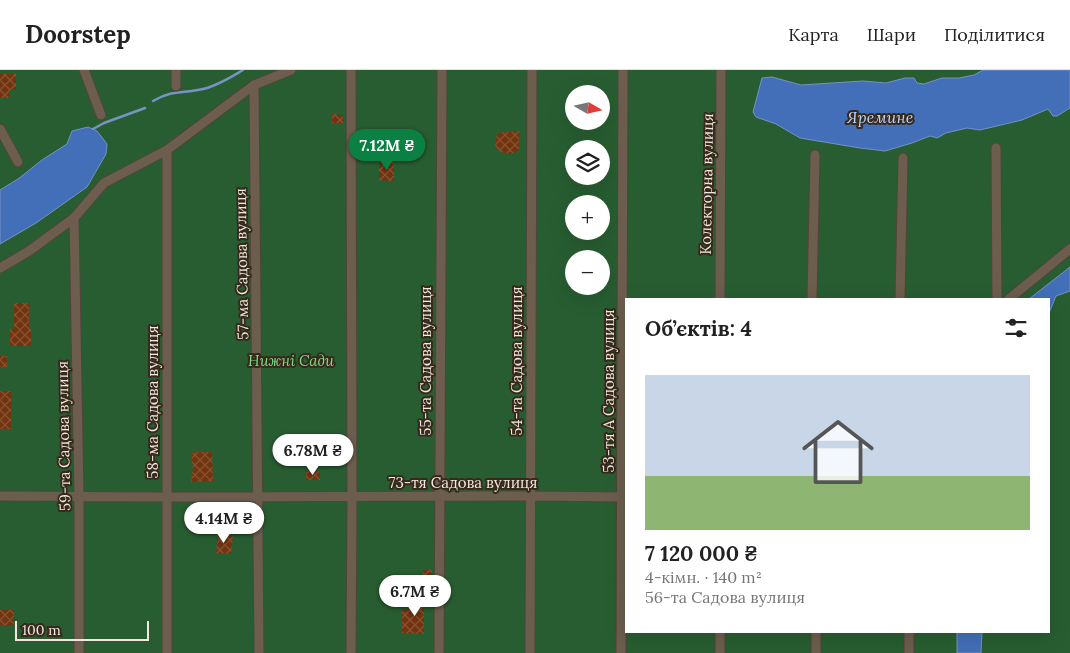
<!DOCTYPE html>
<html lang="uk">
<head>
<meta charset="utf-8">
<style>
	body { margin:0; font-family:Lora,serif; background:#f2f2f2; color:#222; height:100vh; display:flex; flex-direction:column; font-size:19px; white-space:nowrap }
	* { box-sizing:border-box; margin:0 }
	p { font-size:16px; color:#767676 }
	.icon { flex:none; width:28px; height:28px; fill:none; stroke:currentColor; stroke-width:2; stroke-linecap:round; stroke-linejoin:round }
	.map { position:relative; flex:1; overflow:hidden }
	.panel { position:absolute; left:625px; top:228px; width:425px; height:335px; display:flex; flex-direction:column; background:#fff; border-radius:0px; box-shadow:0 5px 20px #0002 }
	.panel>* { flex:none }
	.needle { width:32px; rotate:99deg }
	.tools { position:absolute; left:565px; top:15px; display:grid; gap:10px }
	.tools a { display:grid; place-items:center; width:45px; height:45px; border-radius:50%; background:#fff; box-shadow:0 5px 20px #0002; font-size:25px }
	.scale { position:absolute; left:15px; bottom:12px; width:134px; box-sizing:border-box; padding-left:5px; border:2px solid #f1e8df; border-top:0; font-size:14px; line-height:18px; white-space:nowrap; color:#f1e8df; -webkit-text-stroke:4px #37291b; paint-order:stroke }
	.price { position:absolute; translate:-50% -42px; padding:0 11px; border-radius:18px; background:#fff; color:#222; font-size:16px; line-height:32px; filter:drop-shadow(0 1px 2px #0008) }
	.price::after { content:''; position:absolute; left:50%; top:30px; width:15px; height:11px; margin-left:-8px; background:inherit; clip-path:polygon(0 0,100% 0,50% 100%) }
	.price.current { background:#0b8043; color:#fff }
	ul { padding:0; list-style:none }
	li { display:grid; align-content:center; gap:10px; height:265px; padding:0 20px }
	li span { display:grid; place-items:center; height:155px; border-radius:0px; color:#555 }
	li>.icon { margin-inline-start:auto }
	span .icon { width:90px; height:90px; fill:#fffc; stroke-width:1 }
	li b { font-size:21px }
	h2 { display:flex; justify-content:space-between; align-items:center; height:60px; padding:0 20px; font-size:21px }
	header { display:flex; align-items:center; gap:30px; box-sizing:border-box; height:70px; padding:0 25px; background:#fff; border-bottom:1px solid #e0e0e0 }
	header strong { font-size:24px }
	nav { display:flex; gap:28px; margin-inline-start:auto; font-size:18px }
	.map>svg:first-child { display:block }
	.green { fill:#285d31; fill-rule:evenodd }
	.water { fill:#426fb8; stroke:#7693c4 }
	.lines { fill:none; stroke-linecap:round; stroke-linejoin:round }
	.stream { stroke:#7693c4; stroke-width:2.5 }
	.building { fill:url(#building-cross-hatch) }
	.minor-casing { stroke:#514539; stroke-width:11 }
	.minor { stroke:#6c5d4e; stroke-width:9 }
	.labels { text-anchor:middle; stroke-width:4; stroke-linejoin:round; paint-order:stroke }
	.street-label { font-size:15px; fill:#f1e8df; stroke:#37291b }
	.park-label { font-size:15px; font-style:italic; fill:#78de87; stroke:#37291b }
	.water-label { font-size:16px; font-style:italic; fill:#bad3fb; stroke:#37291b }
</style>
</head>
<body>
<header>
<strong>Doorstep</strong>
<nav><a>Карта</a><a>Шари</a><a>Поділитися</a></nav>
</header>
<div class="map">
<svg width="1070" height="583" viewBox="0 0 1070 583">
	<defs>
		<pattern id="building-cross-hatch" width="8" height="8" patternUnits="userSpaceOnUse" patternTransform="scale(1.25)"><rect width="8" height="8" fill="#72340f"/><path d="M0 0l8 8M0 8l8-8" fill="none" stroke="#875132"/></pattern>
	</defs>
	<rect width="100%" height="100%" fill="#37291b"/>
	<path class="green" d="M0 0H1070V583H0ZM574 24H601V51H574ZM574 79H601V106H574ZM574 134H601V161H574ZM574 189H601V216H574ZM626 229H1049V561H626Z"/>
	<path class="water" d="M983 0H1070V38L1057 46H1053L1048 39 1022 50 980 60 967 58 946 63 937 68 930 66 912 73 885 81 860 78 800 68 776 54 756 47 753 42 762 8 772 7 801 15 863 11 886 13 905 8H914L917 13 924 14 942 8H959L974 5Z
		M88 57 97 61 107 74 106 84 87 117 36 153 0 174V120L18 109 42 90 67 74 72 61Z
		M1070 197V221L1056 226 1049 243V229H1029Z
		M957 561H982L981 583H957Z"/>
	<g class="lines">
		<path class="stream" d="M153 31C174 19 183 24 203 19 217 16 231 7 243 0
			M93 59 104 53 145 38"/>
	</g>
	<path class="building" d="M0 4H16V20H10V28H0Z
		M332 44 343 45V53H332Z
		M519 61V81L510 84 501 82 495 77 497 63Z
		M379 92H394V111L379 110Z
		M14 233H29V259H31V276H10V259H14Z
		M0 286H7V297H0Z
		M0 321H11V359H0Z
		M194 382H212L213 411 191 412 193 398 191 384Z
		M306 401H320V410H306Z
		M218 464 233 466 231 484 216 483Z
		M423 500H432V510L423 509Z
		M417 524 428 525 427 537H424V564L402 563V539L416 540Z
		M0 540H14V555H0Z"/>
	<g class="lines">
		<defs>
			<path id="minor" d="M84 0 101 45
				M176 0V16
				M351 0 352 427 351 583
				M254 15 259 583
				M0 59 18 92
				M996 78 997 229
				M74 148 79 426V583
				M0 198 29 181 74 148 104 113 167 80 254 15 291 0
				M720 229 721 0
				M812 229 815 85
				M900 229 903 88
				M1009 229 1070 179
				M0 426 167 427 530 426 626 427
				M720 561V583
				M816 561V583
				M909 561V583
				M167 583V80
				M439 583 442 0
				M530 583 532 0
				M621 583 623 0"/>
		</defs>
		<use href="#minor" class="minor-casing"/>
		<use href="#minor" class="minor"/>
	</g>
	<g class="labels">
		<g class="street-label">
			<text transform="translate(707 114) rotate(-89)" y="5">Колекторна вулиця</text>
			<text transform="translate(242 194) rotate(-91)" y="5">57-ма Садова вулиця</text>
			<text transform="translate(426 291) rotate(-90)" y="5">55-та Садова вулиця</text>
			<text transform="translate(517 291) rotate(-90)" y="5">54-та Садова вулиця</text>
			<text transform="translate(609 321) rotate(-90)" y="5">53-тя А Садова вулиця</text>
			<text transform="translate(153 332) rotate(-90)" y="5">58-ма Садова вулиця</text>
			<text transform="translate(64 366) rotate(-91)" y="5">59-та Садова вулиця</text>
			<text x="463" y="418">73-тя Садова вулиця</text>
		</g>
		<g class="park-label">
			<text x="291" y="296">Нижні Сади</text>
		</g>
		<g class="water-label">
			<text x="880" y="53">Яремине</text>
		</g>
	</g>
</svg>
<div class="tools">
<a><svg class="needle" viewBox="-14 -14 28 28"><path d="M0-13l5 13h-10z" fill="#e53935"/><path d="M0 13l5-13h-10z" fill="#767676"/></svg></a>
<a><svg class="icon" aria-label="layers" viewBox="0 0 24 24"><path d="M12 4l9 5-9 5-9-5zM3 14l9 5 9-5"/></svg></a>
<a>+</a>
<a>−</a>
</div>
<div class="scale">100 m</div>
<b class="price current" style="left:387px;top:101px">7.12M ₴</b>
<b class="price" style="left:313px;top:406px">6.78M ₴</b>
<b class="price" style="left:224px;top:474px">4.14M ₴</b>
<b class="price" style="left:415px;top:547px">6.7M ₴</b>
<section class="panel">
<h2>Об’єктів: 4<svg class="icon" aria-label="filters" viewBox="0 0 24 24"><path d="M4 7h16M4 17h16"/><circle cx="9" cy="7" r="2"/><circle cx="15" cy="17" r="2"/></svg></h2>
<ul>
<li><span style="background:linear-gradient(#c9d6e8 65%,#8fb573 0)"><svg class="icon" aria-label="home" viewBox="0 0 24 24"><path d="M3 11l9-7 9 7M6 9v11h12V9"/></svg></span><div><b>7 120 000 ₴</b><p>4-кімн. · 140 m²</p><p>56-та Садова вулиця</p></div></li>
</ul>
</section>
</div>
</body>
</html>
